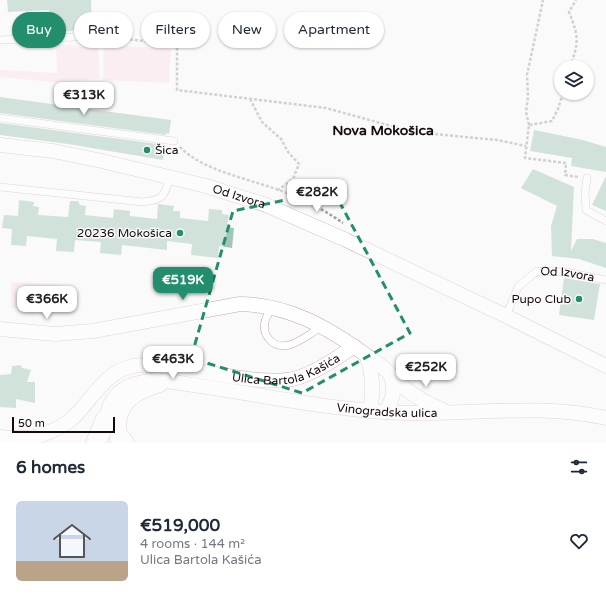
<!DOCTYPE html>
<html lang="en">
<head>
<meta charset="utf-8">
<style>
	body { margin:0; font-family:"Varela Round",sans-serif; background:#f2f2f3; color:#1f2937; height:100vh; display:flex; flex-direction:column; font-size:15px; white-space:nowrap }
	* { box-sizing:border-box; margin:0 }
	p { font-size:13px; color:#747a83 }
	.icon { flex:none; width:22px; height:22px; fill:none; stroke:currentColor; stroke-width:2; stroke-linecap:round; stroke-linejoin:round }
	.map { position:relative; height:443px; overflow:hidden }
	.sheet { display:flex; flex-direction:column; background:#fff; flex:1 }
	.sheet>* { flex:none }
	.guide { position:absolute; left:12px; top:12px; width:400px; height:36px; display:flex; gap:8px }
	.controls { position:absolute; left:554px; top:60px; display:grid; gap:8px }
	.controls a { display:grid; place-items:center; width:40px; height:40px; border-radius:50%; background:#fff; box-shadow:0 1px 3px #0004; font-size:20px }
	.scale { position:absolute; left:12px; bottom:10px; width:103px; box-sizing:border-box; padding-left:4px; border:2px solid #15090d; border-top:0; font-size:11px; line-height:14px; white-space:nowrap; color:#15090d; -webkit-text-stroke:3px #fafafa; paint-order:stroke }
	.price { position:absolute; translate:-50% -34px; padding:0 9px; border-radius:8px; background:#fff; color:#222; font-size:13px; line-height:26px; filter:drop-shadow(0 1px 2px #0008) }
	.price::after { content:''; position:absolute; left:50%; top:24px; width:12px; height:9px; margin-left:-6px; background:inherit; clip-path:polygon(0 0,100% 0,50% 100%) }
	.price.selected { background:#228e6d; color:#fff }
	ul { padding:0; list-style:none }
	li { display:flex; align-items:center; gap:12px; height:100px; padding:0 16px }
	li+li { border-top:1px solid #e0e1e3 }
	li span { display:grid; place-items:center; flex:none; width:112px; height:80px; border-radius:6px; color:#555 }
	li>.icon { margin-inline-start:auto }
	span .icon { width:48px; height:48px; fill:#fffc; stroke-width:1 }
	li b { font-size:17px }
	h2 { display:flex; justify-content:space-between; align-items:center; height:48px; padding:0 16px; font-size:17px }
	.tag { padding:0 14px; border-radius:18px; background:#fff; box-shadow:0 1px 3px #0004; font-size:14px; line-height:36px }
	.tag.selected { background:#228e6d; color:#fff }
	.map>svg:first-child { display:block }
	.green { fill:#fbe0e8 }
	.building { fill:#a1c5b6 }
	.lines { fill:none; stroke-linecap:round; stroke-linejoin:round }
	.service-casing { stroke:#c8a5b0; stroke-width:8 }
	.minor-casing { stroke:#c8a5b0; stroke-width:15 }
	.secondary-casing { stroke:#c8a5b0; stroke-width:21 }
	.path { stroke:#a39fa0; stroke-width:2.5; stroke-dasharray:3 2; stroke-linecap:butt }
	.service { stroke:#fff; stroke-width:7 }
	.minor { stroke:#fff; stroke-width:14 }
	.secondary { stroke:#fff; stroke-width:20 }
	.marked { fill:none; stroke:#228e6d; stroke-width:3; stroke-dasharray:8 5; stroke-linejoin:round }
	.poi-dot { fill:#228e6d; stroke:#fafafa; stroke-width:1.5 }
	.labels { text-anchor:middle; stroke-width:3; stroke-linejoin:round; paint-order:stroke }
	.poi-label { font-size:12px; fill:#15090d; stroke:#fafafa; text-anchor:end }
	.street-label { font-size:12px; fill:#15090d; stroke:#fafafa }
	.quarter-label { font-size:14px; font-weight:bold; fill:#15090d; stroke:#fafafa }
</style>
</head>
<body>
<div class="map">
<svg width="606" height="443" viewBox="0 0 606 443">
	<rect width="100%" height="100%" fill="#fafafa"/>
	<path class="green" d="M56 44 98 48 100 78 65 83 0 77V70L57 73Z
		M104 45 171 49 169 83 103 80Z
		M11 282 61 285V309L11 308Z"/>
	<path class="building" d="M7 0H91L92 30 50 32 49 10 8 12Z
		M0 97 171 120 169 134 166 133V135L0 113Z
		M0 123 165 145 163 160 68 144 0 135Z
		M534 130 583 140 606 147V172L571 166 572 158 530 151Z
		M533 169 574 187 571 251 577 239H593L606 243V268L579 259 552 256 551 226 557 206 521 188Z
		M606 176V211L592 205Z
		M19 200 34 202 33 206 39 207 38 215 68 217 70 201H78L80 205 86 206 85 215 113 218 114 209 130 211V216L157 219 158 204 174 206 173 211H180V218L208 221 209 209 222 210V214L229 215 227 227 234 228 232 248 219 246 218 258 191 255 192 244 167 241V250L122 245 121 255 100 253 101 242 75 240 74 252 56 251 57 239 27 236 26 246 11 245 12 229 2 228 4 215 18 216Z
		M564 278 600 284 594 320 559 315Z
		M21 365 22 368 31 370 27 382H35V403L16 399V408L0 407V375L11 374 12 366Z"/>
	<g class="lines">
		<defs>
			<g id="service">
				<path d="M0 40 102 36"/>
				<path d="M0 118 174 141"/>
				<path d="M587 178 585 192 586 210 606 221"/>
				<path d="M0 187 143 202C164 200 164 196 170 177"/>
				<path d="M273 307C270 311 268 314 266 318 260 334 272 349 289 345 299 343 312 332 322 327"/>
				<path id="s1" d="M506 316 518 287 537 271 566 272 606 280"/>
			</g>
			<g id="minor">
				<path id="s2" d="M0 145 53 151 102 161 206 186 266 205 346 240 506 316 606 366"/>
				<path d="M0 329 55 334 93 331 240 304C289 305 327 327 366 355 374 362 387 367 391 377 396 390 392 400 386 412"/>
				<path d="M367 356C373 375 374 391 370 411"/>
				<path d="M390 375C406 391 422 402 443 410"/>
				<path id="s3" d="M105 429C107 393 124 383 157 380 234 389 309 407 385 412 459 417 534 402 606 418"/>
				<path id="s4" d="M0 437C9 438 32 439 39 436 51 432 65 425 74 417 92 399 106 371 133 366 152 363 171 367 190 370 220 374 256 383 287 380 308 378 336 359 354 346"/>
				<path d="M120 443C120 434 118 423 121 414 126 397 144 390 160 385"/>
			</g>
			<path id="secondary" d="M120 438 124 443
				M96 443 106 419"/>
		</defs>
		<use href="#service" class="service-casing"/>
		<use href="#minor" class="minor-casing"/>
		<use href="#secondary" class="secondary-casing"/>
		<path class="path" d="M110 37 177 45V90L326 108 413 132 497 140 526 146
			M570 67C579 42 579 37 569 12L576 0
			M563 93 558 109 552 121 529 125 525 158 566 163 565 175 578 177
			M250 99 262 122 281 139 288 152 299 164 293 179 278 190
			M529 125 526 112 528 97 527 75 543 0
			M180 147C205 173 257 180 289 194 308 201 327 212 343 223"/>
		<use href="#service" class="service"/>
		<use href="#minor" class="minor"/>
		<use href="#secondary" class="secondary"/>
	</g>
	<path d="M0 0H606V443H0ZM333 190 410 333 302 393 191 358 233 211Z" fill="#fafafa" fill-opacity=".55" fill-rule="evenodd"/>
	<path class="marked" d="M333 190 410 333 302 393 191 358 233 211Z"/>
	<g class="poi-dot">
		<circle cx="147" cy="150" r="4"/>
		<circle cx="180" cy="233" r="4"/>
		<circle cx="579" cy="299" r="4"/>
	</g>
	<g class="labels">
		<g class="poi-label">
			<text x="155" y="154" text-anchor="start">Šica</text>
			<text x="172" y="237">20236 Mokošica</text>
			<text x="571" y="303">Pupo Club</text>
		</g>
		<g class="street-label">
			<text dy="4" stroke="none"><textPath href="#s2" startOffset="245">Od Izvora</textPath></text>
			<text dy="4" stroke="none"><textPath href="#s1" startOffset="87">Od Izvora</textPath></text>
			<text dy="4" stroke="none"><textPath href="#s4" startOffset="315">Ulica Bartola Kašića</textPath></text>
			<text dy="4" stroke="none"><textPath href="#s3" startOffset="313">Vinogradska ulica</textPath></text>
		</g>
		<g class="quarter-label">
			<text x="383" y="135">Nova Mokošica</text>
		</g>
	</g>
</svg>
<div class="controls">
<a><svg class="icon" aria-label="layers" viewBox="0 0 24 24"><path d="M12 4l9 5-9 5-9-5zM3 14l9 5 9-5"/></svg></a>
</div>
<div class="scale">50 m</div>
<b class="price" style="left:84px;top:116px">€313K</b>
<b class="price" style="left:317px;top:213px">€282K</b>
<b class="price selected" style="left:183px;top:301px">€519K</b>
<b class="price" style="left:47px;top:320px">€366K</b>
<b class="price" style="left:173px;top:380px">€463K</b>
<b class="price" style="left:426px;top:388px">€252K</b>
<div class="guide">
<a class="tag selected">Buy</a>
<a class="tag">Rent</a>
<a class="tag">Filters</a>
<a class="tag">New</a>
<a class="tag">Apartment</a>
</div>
</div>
<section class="sheet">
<h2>6 homes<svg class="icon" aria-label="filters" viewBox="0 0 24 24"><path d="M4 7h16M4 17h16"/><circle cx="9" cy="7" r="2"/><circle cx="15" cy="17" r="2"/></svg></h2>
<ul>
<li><span style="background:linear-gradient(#c9d6e8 75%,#b9a48a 0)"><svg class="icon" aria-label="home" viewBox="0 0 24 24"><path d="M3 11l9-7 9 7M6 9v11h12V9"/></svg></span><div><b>€519,000</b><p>4 rooms · 144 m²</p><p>Ulica Bartola Kašića</p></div><svg class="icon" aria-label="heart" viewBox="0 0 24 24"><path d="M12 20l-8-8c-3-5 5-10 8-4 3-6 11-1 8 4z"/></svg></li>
</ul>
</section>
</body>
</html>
